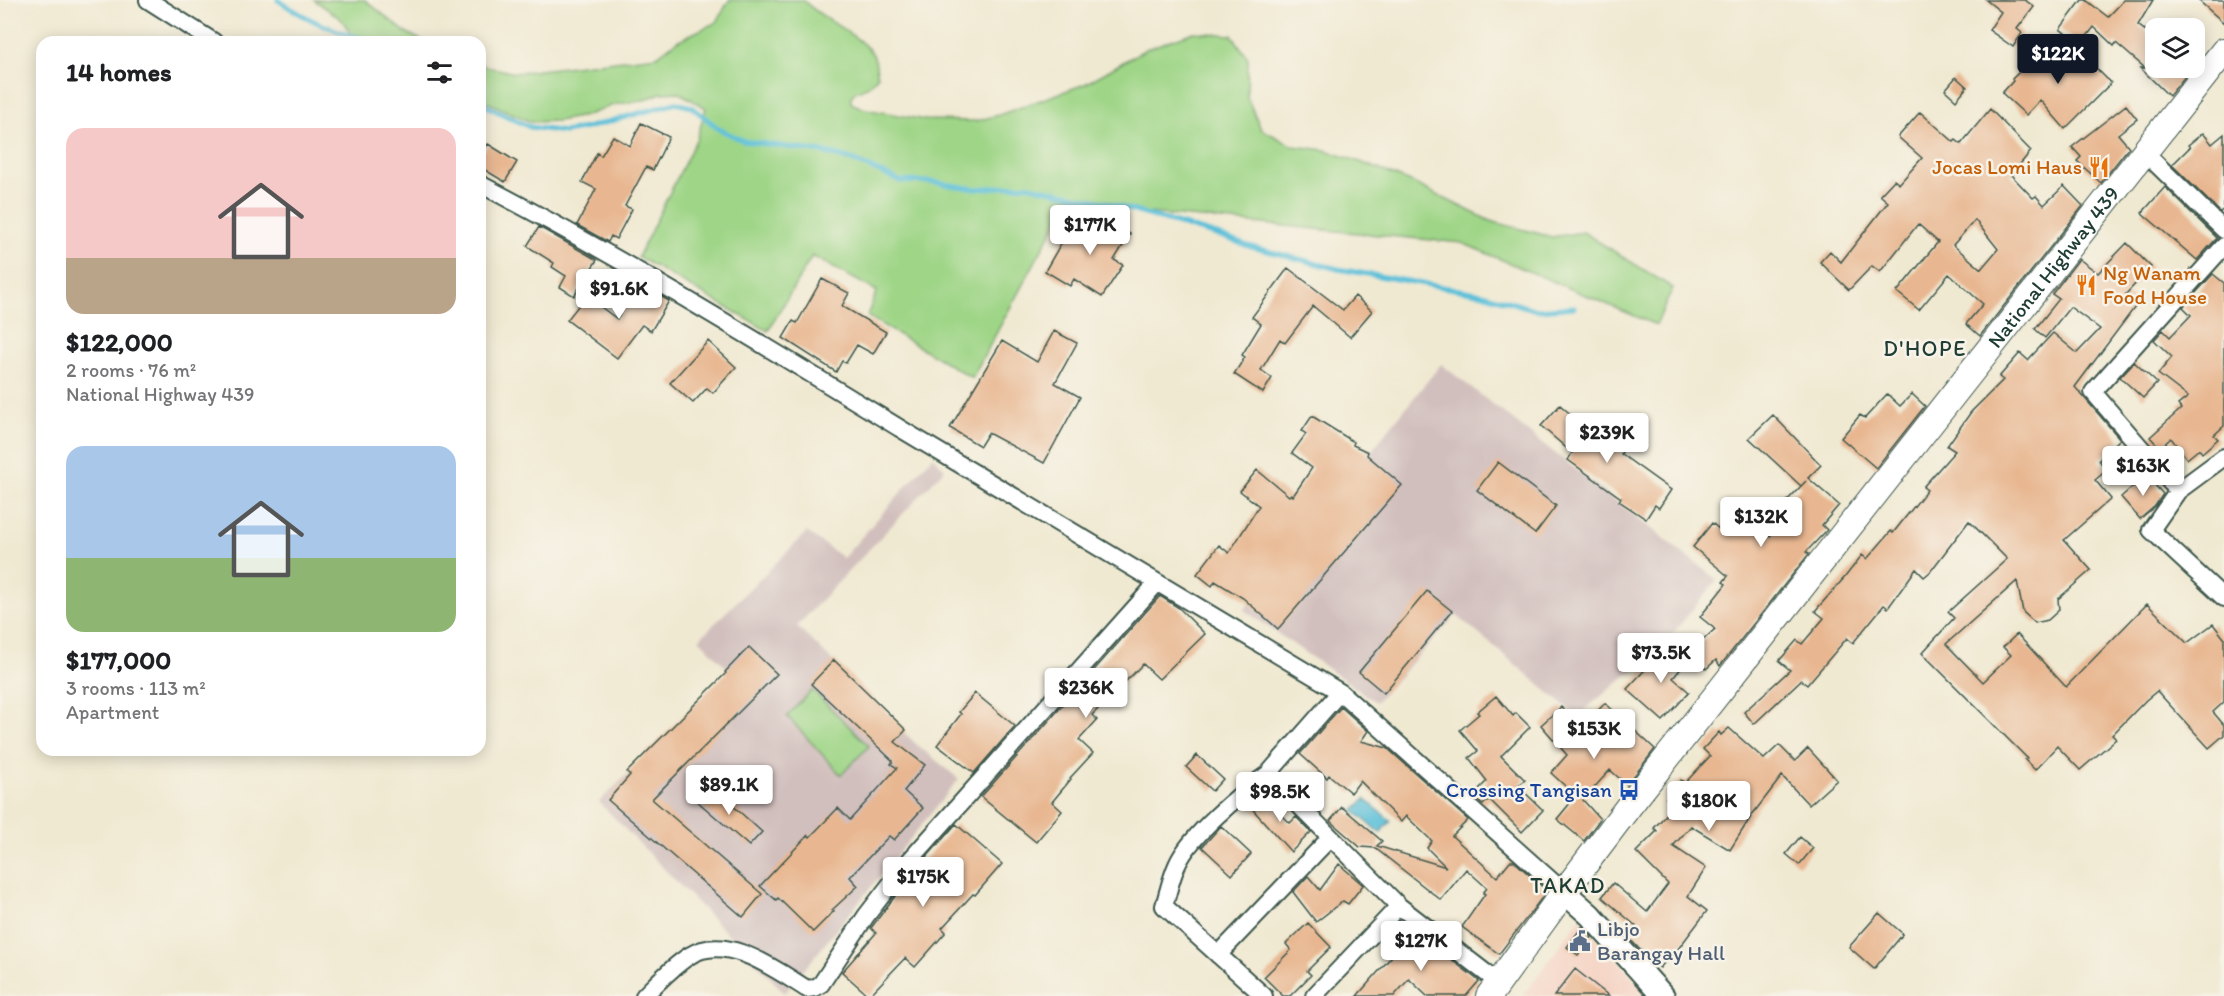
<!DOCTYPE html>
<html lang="en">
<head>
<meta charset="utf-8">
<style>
	body { margin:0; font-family:Itim,sans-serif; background:#f6f6f6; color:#202124; height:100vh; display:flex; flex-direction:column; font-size:22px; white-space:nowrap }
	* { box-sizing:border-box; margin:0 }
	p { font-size:20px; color:#757577 }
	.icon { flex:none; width:33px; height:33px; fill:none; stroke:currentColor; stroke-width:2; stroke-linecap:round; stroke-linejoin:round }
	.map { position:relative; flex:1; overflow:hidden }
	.drawer { position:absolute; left:36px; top:36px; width:450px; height:720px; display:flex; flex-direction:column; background:#fff; border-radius:18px; box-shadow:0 3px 15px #0003 }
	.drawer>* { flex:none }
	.tools { position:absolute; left:2145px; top:18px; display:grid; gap:12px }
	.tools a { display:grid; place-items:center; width:60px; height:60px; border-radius:12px; background:#fff; box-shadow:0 3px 15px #0003; font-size:30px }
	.price { position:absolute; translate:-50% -51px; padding:0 14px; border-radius:6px; background:#fff; color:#222; font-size:20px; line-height:39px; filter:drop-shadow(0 2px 3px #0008) }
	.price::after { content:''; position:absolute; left:50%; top:36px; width:18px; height:14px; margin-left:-9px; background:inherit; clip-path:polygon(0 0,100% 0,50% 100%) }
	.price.current { background:#111827; color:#fff }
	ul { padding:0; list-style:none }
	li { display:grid; align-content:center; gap:12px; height:318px; padding:0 30px }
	li span { display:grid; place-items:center; height:186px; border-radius:18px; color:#555 }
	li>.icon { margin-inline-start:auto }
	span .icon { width:108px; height:108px; fill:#fffc; stroke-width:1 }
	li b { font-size:26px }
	h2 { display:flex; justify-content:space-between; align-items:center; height:72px; padding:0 30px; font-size:26px }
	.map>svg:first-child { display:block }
	.built { fill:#f5d2c2 }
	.industrial { fill:#d1bfbd }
	.green { fill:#9ed586; stroke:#5e895d; stroke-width:1.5 }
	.water { fill:#5bc0d9; stroke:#3d7e86; stroke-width:1.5 }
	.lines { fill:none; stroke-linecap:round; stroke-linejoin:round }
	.stream { stroke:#5bc0d9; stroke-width:5 }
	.building { fill:#e8b791; fill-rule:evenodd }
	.street-casing { stroke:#3e574c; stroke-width:20 }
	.secondary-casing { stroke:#3e574c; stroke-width:26 }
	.primary-casing { stroke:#3e574c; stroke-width:28 }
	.street { stroke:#fff; stroke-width:16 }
	.secondary { stroke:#fff; stroke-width:22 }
	.primary { stroke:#fff; stroke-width:26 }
	.labels { text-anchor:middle; stroke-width:5; stroke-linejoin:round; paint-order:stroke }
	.food-label { font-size:21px; fill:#c56008; stroke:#f7f3e8; text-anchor:end }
	.street-label { font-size:21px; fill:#1f3d34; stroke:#f7f3e8 }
	.transit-label { font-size:21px; fill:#164399; stroke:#f7f3e8; text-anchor:end }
	.service-label { font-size:21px; fill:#4e5e75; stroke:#f7f3e8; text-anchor:start }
	.neighbourhood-label { font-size:22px; letter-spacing:1.5px; fill:#1f3d34; stroke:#f7f3e8 }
</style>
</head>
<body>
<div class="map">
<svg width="2224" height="996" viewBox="0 0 2224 996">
	<rect width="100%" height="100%" fill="#f7f3e8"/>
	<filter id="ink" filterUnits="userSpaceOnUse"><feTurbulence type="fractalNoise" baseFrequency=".0167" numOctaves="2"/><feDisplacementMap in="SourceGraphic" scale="12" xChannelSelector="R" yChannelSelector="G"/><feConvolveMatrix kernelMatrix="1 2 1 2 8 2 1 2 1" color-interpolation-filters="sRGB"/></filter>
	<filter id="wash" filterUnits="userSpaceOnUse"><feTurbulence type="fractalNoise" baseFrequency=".008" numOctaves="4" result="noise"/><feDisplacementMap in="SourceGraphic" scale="24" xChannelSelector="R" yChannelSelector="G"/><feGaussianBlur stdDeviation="1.35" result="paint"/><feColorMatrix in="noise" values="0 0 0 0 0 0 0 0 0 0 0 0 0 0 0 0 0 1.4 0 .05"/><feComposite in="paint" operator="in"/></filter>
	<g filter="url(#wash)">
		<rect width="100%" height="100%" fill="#f0e9d2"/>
		<path class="built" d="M1580 919 1650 996H1523Z"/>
		<path class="industrial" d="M1441 364 1717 580 1663 645 1577 716 1456 615 1376 702 1244 610Z
			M933 456 945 469 797 626 916 744 959 779 785 993 599 802 732 673 699 639 807 532 843 558Z"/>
		<path class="green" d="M314 0H365L404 31 424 42H357L341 19Z
			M729 0H803C823 20 855 32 872 53 876 58 876 69 878 76L869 86 855 92 851 97V103L865 109 925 120 976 121 999 115 1085 84 1146 49 1194 32 1232 35 1248 58 1247 97 1261 129 1293 146 1325 150 1363 163 1413 183 1490 221 1552 237 1583 232 1673 288 1656 325 1462 243 1066 205 972 378 867 316 877 291 812 256 768 331 638 257 697 138 706 108 678 92 661 93 644 100 613 105 585 116 557 121 531 122 480 99V65L515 73 657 56 677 41 717 22Z
			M812 690 869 746 841 775 787 716Z"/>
		<path class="water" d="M1365 799 1391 821 1380 833 1354 811Z"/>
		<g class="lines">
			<path class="stream" d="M278 0C308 21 340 34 376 42
				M480 103 530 127 564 132 586 128 676 103 692 107 719 129 744 141 822 152 852 160 900 181 932 182 976 189 1026 185 1107 203 1220 236 1248 246 1338 269 1483 294 1537 310 1574 307"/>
		</g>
		<g id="blocks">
			<path class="building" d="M1986 0H2025L2034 7 2017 29 2022 33 2013 47 1989 30 2001 12Z
				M2082 0H2086L2108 17 2124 0H2153L2138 25 2156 39V68L2191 69 2169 96 2140 68H2145L2116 43 2114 46 2094 27 2080 45 2060 29Z
				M2198 0H2224V23Z
				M2071 43 2111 83 2065 129 2040 100 2026 115 2002 93 2013 81 2012 79 2040 52 2050 62Z
				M1956 77 1967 87 1956 100 1945 90Z
				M2126 105 2137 119 2118 134 2129 147 2101 183 2077 161 2081 157 2072 147Z
				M1990 109 2031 151 2011 175 2033 198 2036 196 2044 205 2064 186 2083 206 1980 336 1966 324 1983 304 1949 274 1919 310 1897 292 1938 242 1918 224 1880 272 1872 266 1849 290 1820 262 1830 251 1841 262 1888 202 1880 195 1894 180 1899 184 1922 158 1898 137 1920 112 1954 142 1956 140 1961 144ZM1975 220 1998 249 1981 269 1953 245Z
				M641 123 669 137 653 170 646 167 625 206 632 209 616 239 611 236 608 242 577 225 596 189 582 182 597 153 601 156 613 136 630 146Z
				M2203 133 2212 144 2224 134V209L2220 212 2172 165 2190 147 2188 145Z
				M488 144 517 162 505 182 480 167V156Z
				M2165 187 2217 238 2197 260 2142 213Z
				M1095 212 1130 234 1114 260 1123 265 1102 297 1074 279 1070 286 1045 271 1067 233 1078 239Z
				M539 227 597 260 574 296 560 287 566 276 552 267 554 263 527 246Z
				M2127 243 2151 267 2126 294 2138 303 2075 387 2120 439 2099 460 2107 470 2095 480 2111 499 2064 540 2091 570 2058 599 2059 610 2048 620 2035 623 2023 612 2017 581 1946 644 1983 682 2011 655 2003 647 2017 634 2066 687 2147 604 2187 643 2213 624 2224 638V702L2213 712 2224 725V735L2209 748 2157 691 2146 700 2112 735 2116 739 2080 770 2057 746 2035 770 2025 760 2027 758 1922 653 1954 618 1948 612 2007 559 1969 521 1930 572 1924 577 1916 569 1888 608 1884 605 1853 643 1847 638 1807 685 1801 680 1754 724 1744 712 1790 670 1779 661 1797 640 1802 644 1824 618 1815 611 1845 577 1862 555 1867 559 1891 531 1893 533 1927 490 1923 487 1955 451 1947 446 1971 412 2003 380 1999 377 2020 353 2028 360 2053 333 2077 353 2100 329 2070 307 2045 338 2035 329 2059 299 2052 294 2079 259 2098 273Z
				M1288 268 1343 310 1355 296 1372 311 1350 337 1313 306 1285 343 1280 339 1261 370 1272 378 1263 393 1234 374 1245 357 1242 355 1261 324 1252 317Z
				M2213 274 2224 283V426L2214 435 2218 439 2202 453 2199 449 2187 459 2171 438 2160 448 2150 437 2181 409 2178 405 2188 397 2158 374 2172 357 2154 340 2163 330 2170 337 2191 315 2183 307Z
				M822 279 849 293 842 306 886 332 873 354 857 345 846 363 842 361 836 372 783 338 793 321 797 323Z
				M639 284 669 301 651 331 642 325 617 358 567 320 586 296 617 319Z
				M1054 331 1077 343 1055 383 1080 397 1044 463 988 433 980 446 950 428 1002 341 1037 362Z
				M708 341 736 367 713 393 707 388 693 403 670 383Z
				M2134 362 2157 383 2143 398 2120 377Z
				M1887 394 1900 406 1912 394 1925 406 1876 468 1841 438 1860 415 1865 418Z
				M1560 405 1589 430 1590 429 1622 452 1621 454 1671 490 1659 508 1655 505 1646 519 1619 501 1621 498 1568 460 1572 453 1541 426Z
				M1773 415 1821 465 1808 478 1839 505 1822 525 1827 530 1806 552 1809 554 1720 666 1716 660 1706 669 1690 652 1715 629 1700 617 1726 584 1723 582 1728 576 1693 547 1712 523 1719 529 1733 510 1770 536 1786 516 1779 509 1806 481 1801 486 1749 438Z
				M1312 416 1354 442 1353 445 1368 452 1367 455 1402 485 1278 629 1243 598 1215 581 1212 586 1197 574 1219 545 1229 553 1259 506 1240 491 1257 470 1289 496 1291 494 1293 496 1312 468 1292 453 1306 434 1302 431Z
				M1498 462 1556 506 1535 534 1477 490Z
				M2146 475 2163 494 2155 506 2140 519 2121 497Z
				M1427 591 1452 611 1384 693 1359 672Z
				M1160 596 1179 608 1205 634 1159 679 1143 664 1092 715 1097 720 1079 740 1093 753 1070 778 1071 779 1052 802 1062 811 1036 842 981 797Z
				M1669 644 1688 660 1673 678 1689 692 1663 721 1627 689Z
				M749 647 777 674 652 799 762 894 743 917 608 800 630 775 627 772 726 673 725 672Z
				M834 660 906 730 895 742 925 765 904 791 923 808 894 840 889 836 850 877 858 886 832 910 834 911 813 932 778 898 776 900 760 886 808 835 810 837 838 808 850 820 897 768 891 764 893 761 811 684Z
				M975 693 1015 726 974 773 937 745 961 714 959 712Z
				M1496 696 1513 716 1516 713 1530 727 1501 756 1525 780 1518 786 1543 810 1522 832 1489 799 1483 805 1472 796 1487 781 1469 758 1478 751 1460 730 1479 714 1477 712Z
				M1605 703 1655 749 1627 785 1610 770 1583 800 1600 819 1584 841 1557 819 1576 796 1551 773 1567 755 1541 725 1561 707 1581 729Z
				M1341 707 1368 731 1361 741 1387 748 1468 820 1452 836 1497 877 1510 861H1514L1547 891 1499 954 1462 927 1485 894 1483 893 1487 888 1466 869 1441 900 1375 848 1360 847 1330 821 1342 807 1382 841 1377 846 1446 867 1427 848 1432 841 1406 816 1401 822 1360 781 1351 793 1329 775 1327 778 1300 754Z
				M1729 728 1764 759 1779 745 1795 761 1808 748 1837 780 1809 805 1782 776 1752 815 1730 850 1691 826 1673 846 1706 868 1688 896 1707 911 1675 953 1673 952 1660 968 1644 954 1628 937 1636 926 1602 897 1613 883 1647 912 1668 884 1636 852 1657 831 1654 828 1675 805 1666 798 1681 780 1685 783 1710 756 1703 749 1719 732 1721 735Z
				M1197 755 1223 779 1212 791 1186 767Z
				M710 785 762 832 749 846 697 801Z
				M1260 793 1290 823 1296 817 1311 832 1291 852 1247 803Z
				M956 824 1002 864 975 895 973 894 942 928 946 932 915 967 905 958 869 996 842 972 876 933 871 928 911 875Z
				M1221 826 1251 854 1232 875 1202 847Z
				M1800 837 1813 848 1799 865 1786 854Z
				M1339 864 1363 885 1348 904 1343 901 1316 922 1293 892 1308 876 1320 890Z
				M1879 913 1903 934 1874 969 1849 947Z
				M1308 923 1331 947 1307 971 1311 975 1290 996H1283L1264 977 1291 950 1286 944Z
				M1582 927 1592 937 1578 955 1567 947Z
				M1414 931 1479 981 1466 996H1427L1409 979 1394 996H1357Z
				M1575 969 1609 996H1554Z"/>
		</g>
	</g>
	<g filter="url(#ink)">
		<use href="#blocks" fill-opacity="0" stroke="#3e574c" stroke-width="1.5"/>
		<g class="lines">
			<defs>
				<path id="street" d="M148 0 214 42
					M2144 152 2224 230
					M480 184C624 259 762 344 901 429 1047 518 1194 604 1340 692L1268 774 1399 906 1499 983
					M2224 457 2178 491 2151 530 2224 598
					M2178 491 2093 392 2224 246
					M1340 692 1564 892
					M1218 955 1330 838
					M644 996C658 982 672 967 689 956 726 932 776 970 807 989L814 988 821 984 866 916 903 868 1157 583
					M1264 996 1164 906C1168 893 1171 878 1177 865 1190 835 1241 793 1268 774
					M1314 996 1399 906"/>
				<path id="secondary" d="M1564 892 1590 915 1663 996"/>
				<g id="primary">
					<path id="s1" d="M1489 996 1564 892 1629 806 2224 51"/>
				</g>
			</defs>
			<use href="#street" class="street-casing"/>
			<use href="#secondary" class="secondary-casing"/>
			<use href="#primary" class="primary-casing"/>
			<use href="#street" class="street"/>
			<use href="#secondary" class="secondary"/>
			<use href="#primary" class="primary"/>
		</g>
	</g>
	<defs>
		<symbol id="restaurant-bare" viewBox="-9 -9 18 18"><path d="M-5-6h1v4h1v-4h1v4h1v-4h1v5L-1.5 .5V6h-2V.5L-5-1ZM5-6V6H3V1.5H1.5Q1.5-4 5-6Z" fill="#e8710a" stroke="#f7f3e8" stroke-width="2.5" paint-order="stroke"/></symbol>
		<symbol id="bus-bare" viewBox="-9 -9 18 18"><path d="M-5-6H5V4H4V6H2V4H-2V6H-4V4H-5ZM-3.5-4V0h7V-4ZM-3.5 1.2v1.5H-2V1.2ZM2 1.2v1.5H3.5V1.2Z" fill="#1a4fb4" stroke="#f7f3e8" stroke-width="2.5" paint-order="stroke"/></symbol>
		<symbol id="civic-bare" viewBox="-9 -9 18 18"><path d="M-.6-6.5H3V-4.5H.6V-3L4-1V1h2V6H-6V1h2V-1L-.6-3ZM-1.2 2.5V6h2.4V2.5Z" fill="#5c6f8a" stroke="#f7f3e8" stroke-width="2.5" paint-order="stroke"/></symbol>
	</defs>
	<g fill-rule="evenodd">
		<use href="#restaurant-bare" x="2084" y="152" width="30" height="30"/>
		<use href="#restaurant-bare" x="2071" y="270" width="30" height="30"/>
		<use href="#bus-bare" x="1614" y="775" width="30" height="30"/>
		<use href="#civic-bare" x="1565" y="926" width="30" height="30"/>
	</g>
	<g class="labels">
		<g class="food-label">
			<text x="2082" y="174">Jocas Lomi Haus</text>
			<text x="2103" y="280" text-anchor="start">Ng Wanam<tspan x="2103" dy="24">Food House</tspan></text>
		</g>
		<g class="street-label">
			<text dy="7" stroke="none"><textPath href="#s1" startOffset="922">National Highway 439</textPath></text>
		</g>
		<g class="transit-label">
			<text x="1612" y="797">Crossing Tangisan</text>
		</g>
		<g class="service-label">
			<text x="1597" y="936">Libjo<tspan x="1597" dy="24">Barangay Hall</tspan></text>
		</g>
		<g class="neighbourhood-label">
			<text x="1925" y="356">D'HOPE</text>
			<text x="1568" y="893">TAKAD</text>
		</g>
	</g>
</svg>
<div class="tools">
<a><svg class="icon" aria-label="layers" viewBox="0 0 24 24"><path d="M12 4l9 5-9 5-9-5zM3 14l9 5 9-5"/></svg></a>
</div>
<b class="price current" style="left:2058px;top:85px">$122K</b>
<b class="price" style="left:1090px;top:256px">$177K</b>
<b class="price" style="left:619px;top:320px">$91.6K</b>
<b class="price" style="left:1607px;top:464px">$239K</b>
<b class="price" style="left:2143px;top:497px">$163K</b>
<b class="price" style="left:1761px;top:548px">$132K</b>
<b class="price" style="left:1661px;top:684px">$73.5K</b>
<b class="price" style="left:1086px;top:719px">$236K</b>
<b class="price" style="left:1594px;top:760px">$153K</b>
<b class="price" style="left:729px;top:816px">$89.1K</b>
<b class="price" style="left:1280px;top:823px">$98.5K</b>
<b class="price" style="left:1709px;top:832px">$180K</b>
<b class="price" style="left:923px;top:908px">$175K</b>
<b class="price" style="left:1421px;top:972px">$127K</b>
<section class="drawer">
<h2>14 homes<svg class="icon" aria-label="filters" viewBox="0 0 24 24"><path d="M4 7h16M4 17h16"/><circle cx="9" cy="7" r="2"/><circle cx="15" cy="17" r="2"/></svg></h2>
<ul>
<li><span style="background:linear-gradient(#f6c9c9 70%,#b9a48a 0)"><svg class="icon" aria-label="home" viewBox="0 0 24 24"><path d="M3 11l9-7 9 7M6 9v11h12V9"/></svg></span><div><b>$122,000</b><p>2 rooms · 76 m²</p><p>National Highway 439</p></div></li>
<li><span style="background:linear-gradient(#a9c7e8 60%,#8fb573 0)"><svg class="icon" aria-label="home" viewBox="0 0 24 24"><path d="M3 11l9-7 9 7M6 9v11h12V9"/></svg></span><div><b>$177,000</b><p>3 rooms · 113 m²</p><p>Apartment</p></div></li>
</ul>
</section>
</div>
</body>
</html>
